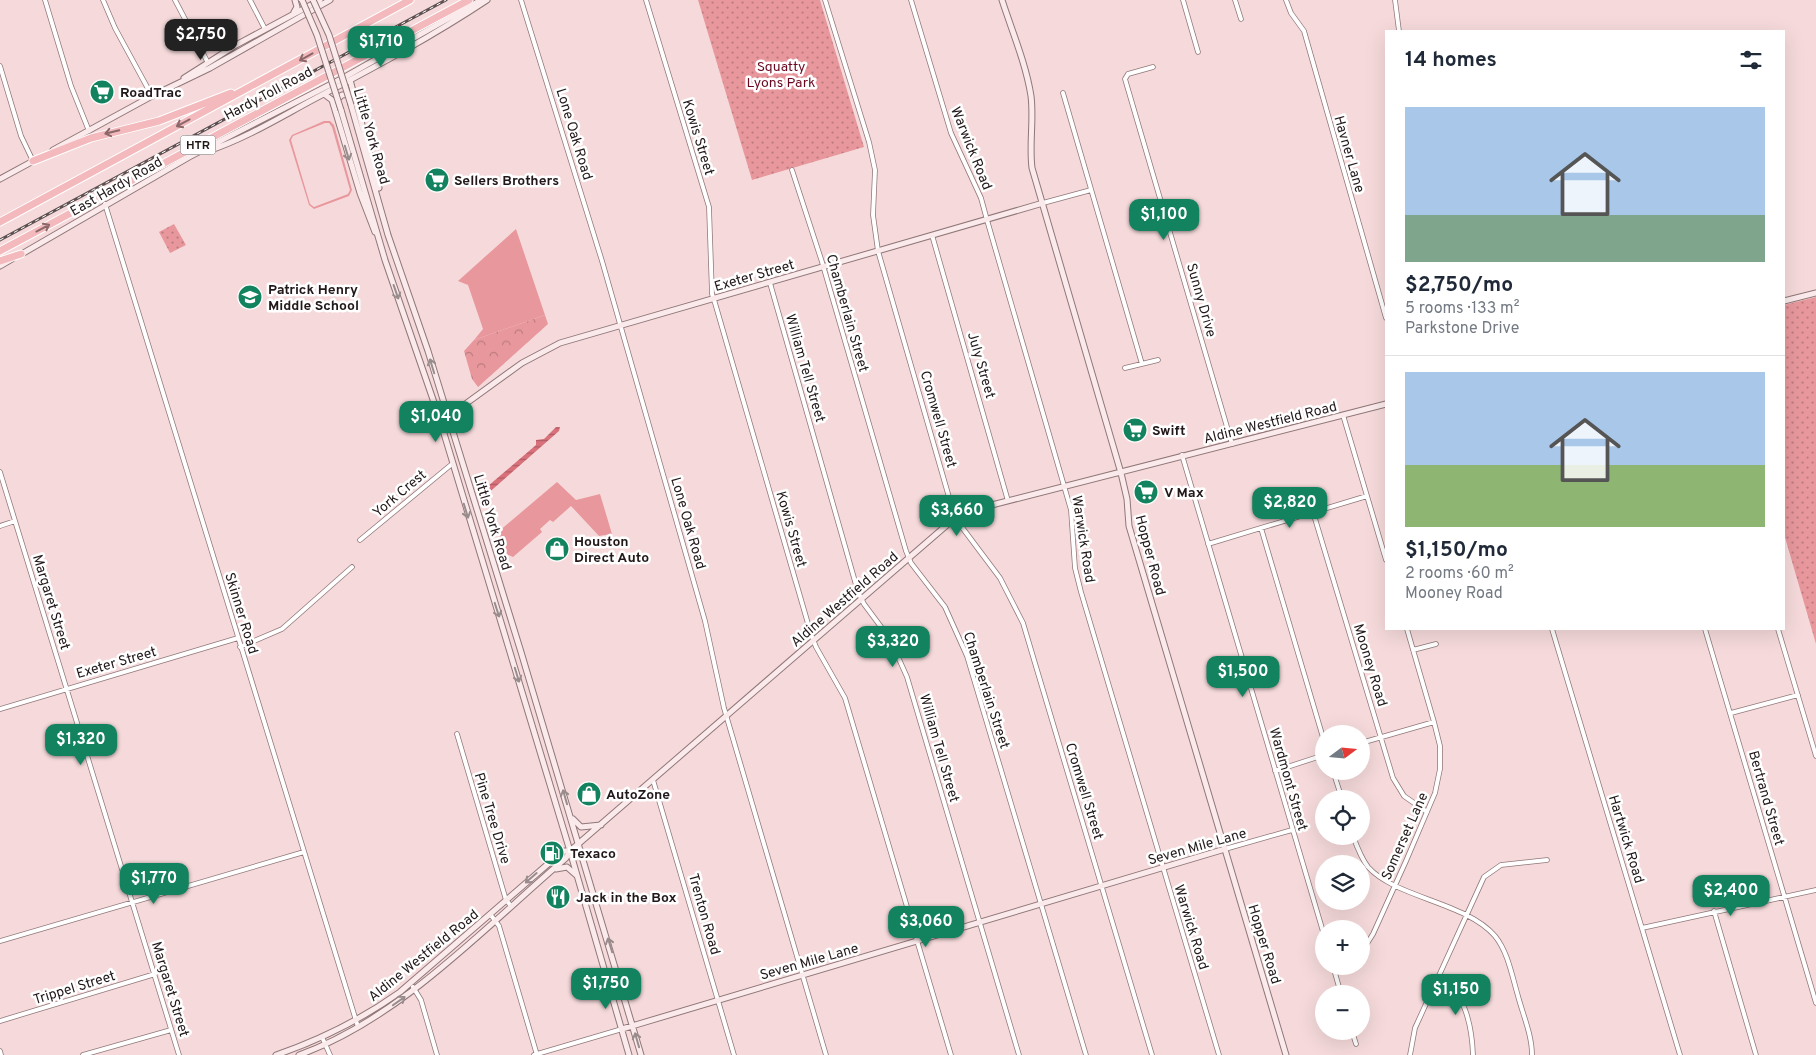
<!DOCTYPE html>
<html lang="en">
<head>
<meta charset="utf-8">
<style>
	body { margin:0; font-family:Overpass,sans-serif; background:#f6f6f7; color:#1f2937; height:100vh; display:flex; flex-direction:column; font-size:19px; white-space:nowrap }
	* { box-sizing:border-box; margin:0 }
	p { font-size:16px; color:#747a83 }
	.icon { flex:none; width:28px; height:28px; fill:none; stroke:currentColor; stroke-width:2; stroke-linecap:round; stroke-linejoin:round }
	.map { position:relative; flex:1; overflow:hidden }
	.drawer { position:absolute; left:1385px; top:30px; width:400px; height:600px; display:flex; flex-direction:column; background:#fff; border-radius:0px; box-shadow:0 5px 20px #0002 }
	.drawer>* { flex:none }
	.needle { width:32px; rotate:74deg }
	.fabs { position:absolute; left:1315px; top:725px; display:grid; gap:10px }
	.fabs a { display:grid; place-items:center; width:55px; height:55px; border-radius:50%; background:#fff; box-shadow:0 5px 20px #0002; font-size:25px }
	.price { position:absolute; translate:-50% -42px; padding:0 11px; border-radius:10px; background:#13825f; color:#fff; font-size:16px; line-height:32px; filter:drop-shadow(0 1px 2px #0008) }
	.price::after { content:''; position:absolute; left:50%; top:30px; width:15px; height:11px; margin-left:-8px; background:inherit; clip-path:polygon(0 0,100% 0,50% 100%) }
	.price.selected { background:#222; color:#fff }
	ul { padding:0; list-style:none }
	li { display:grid; align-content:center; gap:10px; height:265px; padding:0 20px }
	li+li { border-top:1px solid #e0e1e3 }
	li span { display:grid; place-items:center; height:155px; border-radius:0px; color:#555 }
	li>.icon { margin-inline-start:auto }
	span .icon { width:90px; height:90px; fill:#fffc; stroke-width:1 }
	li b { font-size:21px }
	h2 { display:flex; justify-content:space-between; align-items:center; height:60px; padding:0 20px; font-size:21px }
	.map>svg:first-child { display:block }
	.grass { fill:#e8989d; fill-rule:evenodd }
	.forest { fill:url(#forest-crowns) }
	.park { fill:url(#park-dots) }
	.water { fill:url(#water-rules) }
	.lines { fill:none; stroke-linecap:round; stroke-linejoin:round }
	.street-casing { stroke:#907778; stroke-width:5.5 }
	.secondary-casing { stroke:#907778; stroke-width:7 }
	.highway-casing { stroke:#fff; stroke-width:9 }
	.street { stroke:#fff; stroke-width:4 }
	.secondary { stroke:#fbeaeb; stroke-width:5 }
	.highway { stroke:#f3b9bc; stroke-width:7 }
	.rail-casing { stroke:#5e4f50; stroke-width:3 }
	.rail { stroke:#fff; stroke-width:1; stroke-dasharray:4; stroke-linecap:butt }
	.secondary-bridge-casing { stroke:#907778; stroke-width:7; stroke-linecap:butt }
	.secondary-bridge { stroke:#fbeaeb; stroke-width:5 }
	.oneway { stroke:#8a686a }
	.oneway2 { stroke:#998c8c }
	.labels { text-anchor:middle; stroke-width:5; stroke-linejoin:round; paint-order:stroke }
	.shield { fill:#fff; stroke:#645d5e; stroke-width:1 }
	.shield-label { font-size:12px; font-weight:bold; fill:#221819 }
	.park-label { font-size:14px; fill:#6a0821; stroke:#fff }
	.poi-label { font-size:14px; font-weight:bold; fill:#221819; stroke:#fff; text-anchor:start }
	.street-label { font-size:14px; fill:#221819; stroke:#fff }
</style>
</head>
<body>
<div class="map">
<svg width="1816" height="1055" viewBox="0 0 1816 1055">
	<defs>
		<pattern id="forest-crowns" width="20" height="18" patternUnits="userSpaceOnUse" patternTransform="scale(1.25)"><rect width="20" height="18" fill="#e8989d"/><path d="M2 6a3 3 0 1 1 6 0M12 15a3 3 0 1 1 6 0" fill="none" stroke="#bc7b7f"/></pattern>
		<pattern id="park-dots" width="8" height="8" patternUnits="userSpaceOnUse" patternTransform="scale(1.25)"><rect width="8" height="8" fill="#e8989d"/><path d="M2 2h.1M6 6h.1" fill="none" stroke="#bc7b7f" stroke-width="1.8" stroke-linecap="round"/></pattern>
		<pattern id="water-rules" width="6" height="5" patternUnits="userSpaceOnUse" patternTransform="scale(1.25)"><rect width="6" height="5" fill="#d9717b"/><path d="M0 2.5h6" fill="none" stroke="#b05c64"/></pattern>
	</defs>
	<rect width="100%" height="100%" fill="#f6dadb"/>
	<path class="grass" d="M324 121H330L334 125 352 190 349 196 314 209 309 205 289 140 292 135ZM325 123H329L332 127 350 190 348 194 314 207 310 204 291 140 293 136Z
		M516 229 545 315 474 340 483 329 468 285 458 281Z
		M557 482 576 500 600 494 612 534 599 536 571 506 553 522 550 520 540 529 542 532 513 557 506 554 498 532Z"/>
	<path class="forest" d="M545 315 548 324 478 387 472 379 464 351 474 340Z"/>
	<path class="park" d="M698 0H820L864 147 752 180Z
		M174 224 186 245 170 253 159 232Z
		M1816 297V644L1784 534V305Z"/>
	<path class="water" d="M556 427H560L559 431 485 496H481V492L536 445V440L544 439Z"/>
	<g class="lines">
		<defs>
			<path id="street" d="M45 0 71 86 89 131
				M103 0 115 28 152 96
				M175 0 207 61
				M250 0 265 29
				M521 0 602 261 705 621 724 708 826 1055
				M646 0 709 207 712 294 715 303 811 634 816 647 845 698 951 1055
				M825 0 869 142 875 170 873 215 878 251 955 518 1000 578 1023 623 1152 1055
				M911 0 951 133 981 198 987 220 1071 510 1075 568 1081 592 1219 1055
				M1183 0 1198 52
				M1235 0 1241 19
				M1286 0 1291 13 1304 31 1386 318
				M1395 0 1399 31
				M0 66 21 136 33 161
				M1153 67 1128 74 1125 79 1232 444
				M1063 93 1142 364
				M792 170 822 262 906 551 911 563 945 607 967 656 1086 1055
				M1043 203 1091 190
				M105 204 358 1027
				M932 235 1008 501
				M770 283 858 592 864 604 890 639 907 677 1019 1055
				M1125 368 1158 360
				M1343 415 1386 560
				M1182 455 1324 935
				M0 472 179 1055
				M1313 512 1393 778 1404 796 1427 812
				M0 526 15 521
				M1261 528 1324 741
				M360 540 452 464
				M1208 544 1367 496
				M1552 629 1680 1055
				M1705 629 1816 1003
				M1778 629 1816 756
				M240 647 282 629 352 567
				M1413 650 1436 644
				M0 709 238 638
				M1731 713 1798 695
				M457 734 506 900 511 906
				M1361 743 1434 722
				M1275 771 1324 755
				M1333 771 1342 799
				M653 780 734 1055
				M1353 836C1357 847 1361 858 1368 867 1396 898 1466 902 1495 936 1508 952 1512 976 1518 996 1523 1015 1532 1035 1532 1055
				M1225 849 1292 830
				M1714 911 1756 1055
				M490 914 499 926 537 1055
				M1642 928 1816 890
				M0 941 304 852
				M1361 953 1373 934 1406 861 1435 793 1440 769V746L1434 722 1407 629
				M1333 966 1341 994
				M1334 970 1344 966
				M1438 976C1465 990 1472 1027 1473 1055
				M413 987 421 1000 437 1055
				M0 1021 155 974
				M1352 1031 1356 1044
				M322 1037 330 1055
				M0 1051 1 1055
				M83 1055 171 1030
				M534 1055 622 1029
				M1410 1055 1415 1028 1484 877 1501 865 1547 860"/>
			<path id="secondary" d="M1002 0C1012 31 1026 64 1031 96 1034 120 1029 144 1032 168L1121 473 1127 499 1129 526 1286 1055
				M294 12 297 7 295 0
				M184 78 236 45 320 0
				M350 80 379 188
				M324 94 332 100 360 193 375 232
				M335 101 342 95 351 94
				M351 105 388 235 428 351 521 652 641 1055
				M341 110 385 260 439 417 570 851 629 1055
				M53 150 152 96 210 68 330 0
				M208 151C247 138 282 116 318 97 375 67 433 36 487 0
				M0 179 35 160
				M20 255 189 157 343 78 481 0
				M0 266 12 259
				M1784 301 1816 293
				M439 417 464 405 522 363 560 343 1043 203
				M573 819 581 827 601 825
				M556 869 567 867 576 875
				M622 1029 1225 849
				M276 1055C320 1040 362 1019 400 992L563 851H570
				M299 1055C400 1019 485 927 566 858L570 851 955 518 984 507 1386 404"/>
			<path id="highway" d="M33 161 91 138 159 121 231 93
				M0 222 410 0
				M0 251 469 0
				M0 261 21 254"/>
		</defs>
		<use href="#street" class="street-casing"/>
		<use href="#secondary" class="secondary-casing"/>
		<use href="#highway" class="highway-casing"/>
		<use href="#street" class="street"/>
		<use href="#secondary" class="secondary"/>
		<use href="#highway" class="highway"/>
		<defs>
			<path id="rail" d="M0 240 446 0"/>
		</defs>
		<use href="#rail" class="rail-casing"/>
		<use href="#rail" class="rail"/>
		<defs>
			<path id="secondary-bridge" d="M302 0 317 35 341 110
				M313 0 329 35 351 105"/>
		</defs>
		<use href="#secondary-bridge" class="secondary-bridge-casing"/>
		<use href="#secondary-bridge" class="secondary-bridge"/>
	</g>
	<defs><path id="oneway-shaft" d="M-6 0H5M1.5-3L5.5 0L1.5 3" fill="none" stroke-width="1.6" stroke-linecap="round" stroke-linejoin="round" transform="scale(1.25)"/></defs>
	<g class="oneway">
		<use href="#oneway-shaft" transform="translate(306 57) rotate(151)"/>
		<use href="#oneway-shaft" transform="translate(183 123) rotate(152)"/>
		<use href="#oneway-shaft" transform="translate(112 132) rotate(166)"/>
		<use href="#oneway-shaft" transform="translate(43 228) rotate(-28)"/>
	</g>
	<g class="oneway2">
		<use href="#oneway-shaft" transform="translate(347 153) rotate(73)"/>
		<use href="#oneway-shaft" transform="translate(396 292) rotate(71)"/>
		<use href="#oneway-shaft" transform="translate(432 366) rotate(-107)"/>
		<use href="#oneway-shaft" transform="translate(466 511) rotate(73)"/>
		<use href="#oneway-shaft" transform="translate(497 610) rotate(72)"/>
		<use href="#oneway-shaft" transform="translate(517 675) rotate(73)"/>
		<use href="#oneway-shaft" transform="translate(565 797) rotate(-106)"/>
		<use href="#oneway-shaft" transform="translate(531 878) rotate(139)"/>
		<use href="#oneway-shaft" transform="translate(610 945) rotate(-107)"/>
		<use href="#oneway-shaft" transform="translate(399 1001) rotate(-35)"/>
		<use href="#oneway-shaft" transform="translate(637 1040) rotate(-106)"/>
	</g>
	<defs>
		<symbol id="supermarket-disc" viewBox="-11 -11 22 22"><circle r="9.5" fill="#13825f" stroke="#fff"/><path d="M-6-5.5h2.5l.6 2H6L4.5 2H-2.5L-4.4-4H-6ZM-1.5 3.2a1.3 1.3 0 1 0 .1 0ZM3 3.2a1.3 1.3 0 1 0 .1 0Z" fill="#fff"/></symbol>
		<symbol id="school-disc" viewBox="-11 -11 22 22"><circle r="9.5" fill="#13825f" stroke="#fff"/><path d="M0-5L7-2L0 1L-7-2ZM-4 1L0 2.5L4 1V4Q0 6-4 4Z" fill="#fff"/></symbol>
		<symbol id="shop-disc" viewBox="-11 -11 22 22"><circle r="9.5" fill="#13825f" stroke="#fff"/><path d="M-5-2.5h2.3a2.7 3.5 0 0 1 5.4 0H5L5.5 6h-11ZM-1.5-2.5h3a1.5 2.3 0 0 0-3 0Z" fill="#fff"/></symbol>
		<symbol id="fuel-disc" viewBox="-11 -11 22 22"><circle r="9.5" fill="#13825f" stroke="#fff"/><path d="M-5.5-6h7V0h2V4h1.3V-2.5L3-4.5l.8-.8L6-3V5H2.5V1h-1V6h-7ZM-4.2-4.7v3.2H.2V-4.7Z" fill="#fff"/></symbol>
		<symbol id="restaurant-disc" viewBox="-11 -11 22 22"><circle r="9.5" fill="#13825f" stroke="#fff"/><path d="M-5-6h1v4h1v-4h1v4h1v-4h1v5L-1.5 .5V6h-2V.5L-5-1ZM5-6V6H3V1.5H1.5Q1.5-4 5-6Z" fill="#fff"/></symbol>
	</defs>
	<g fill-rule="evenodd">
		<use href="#supermarket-disc" x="88" y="78" width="28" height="28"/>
		<use href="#supermarket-disc" x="423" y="166" width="28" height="28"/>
		<use href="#school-disc" x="236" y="283" width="28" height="28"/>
		<use href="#supermarket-disc" x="1121" y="416" width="28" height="28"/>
		<use href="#supermarket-disc" x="1132" y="478" width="28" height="28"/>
		<use href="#shop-disc" x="543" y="535" width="28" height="28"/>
		<use href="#shop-disc" x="575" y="780" width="28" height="28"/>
		<use href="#fuel-disc" x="538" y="839" width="28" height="28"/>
		<use href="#restaurant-disc" x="544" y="883" width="28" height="28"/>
	</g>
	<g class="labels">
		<rect class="shield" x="180.5" y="135.5" width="35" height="19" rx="4"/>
		<g class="shield-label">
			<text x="198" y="149">HTR</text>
		</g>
		<g class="park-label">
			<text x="781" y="71">Squatty<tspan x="781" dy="16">Lyons Park</tspan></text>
		</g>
		<g class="poi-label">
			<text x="120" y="97">RoadTrac</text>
			<text x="454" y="185">Sellers Brothers</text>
			<text x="268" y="294">Patrick Henry<tspan x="268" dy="16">Middle School</tspan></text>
			<text x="1152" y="435">Swift</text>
			<text x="1164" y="497">V Max</text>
			<text x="574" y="546">Houston<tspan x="574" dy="16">Direct Auto</tspan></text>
			<text x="606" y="799">AutoZone</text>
			<text x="570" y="858">Texaco</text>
			<text x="576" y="902">Jack in the Box</text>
		</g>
		<g class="street-label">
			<text transform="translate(268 93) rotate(-28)" y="5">Hardy Toll Road</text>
			<text transform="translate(575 134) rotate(73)" y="5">Lone Oak Road</text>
			<text transform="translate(372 136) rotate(74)" y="5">Little York Road</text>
			<text transform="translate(699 137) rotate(73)" y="5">Kowis Street</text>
			<text transform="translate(972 148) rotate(68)" y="5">Warwick Road</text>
			<text transform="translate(1350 154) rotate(74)" y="5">Havner Lane</text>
			<text transform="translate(116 186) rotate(-30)" y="5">East Hardy Road</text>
			<text transform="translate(754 275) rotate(-16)" y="5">Exeter Street</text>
			<text transform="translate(1202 300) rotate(74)" y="5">Sunny Drive</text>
			<text transform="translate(848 313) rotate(74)" y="5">Chamberlain Street</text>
			<text transform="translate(982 365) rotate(74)" y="5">July Street</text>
			<text transform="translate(806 368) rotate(74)" y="5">William Tell Street</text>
			<text transform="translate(939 419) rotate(74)" y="5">Cromwell Street</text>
			<text transform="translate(1270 422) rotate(-14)" y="5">Aldine Westfield Road</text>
			<text transform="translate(399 493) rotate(-40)" y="5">York Crest</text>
			<text transform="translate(493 522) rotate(73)" y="5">Little York Road</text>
			<text transform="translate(689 523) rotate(74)" y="5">Lone Oak Road</text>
			<text transform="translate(792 529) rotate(74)" y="5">Kowis Street</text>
			<text transform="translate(1084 539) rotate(81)" y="5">Warwick Road</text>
			<text transform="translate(1151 555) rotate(75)" y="5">Hopper Road</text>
			<text transform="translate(844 599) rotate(-41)" y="5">Aldine Westfield Road</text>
			<text transform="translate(52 602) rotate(73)" y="5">Margaret Street</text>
			<text transform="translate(242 613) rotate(73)" y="5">Skinner Road</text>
			<text transform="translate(116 662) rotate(-16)" y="5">Exeter Street</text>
			<text transform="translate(1371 665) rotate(73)" y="5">Mooney Road</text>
			<text transform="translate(987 690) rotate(72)" y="5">Chamberlain Street</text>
			<text transform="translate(940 748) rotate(74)" y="5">William Tell Street</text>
			<text transform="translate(1289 779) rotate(74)" y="5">Wardmont Street</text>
			<text transform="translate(1085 791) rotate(73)" y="5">Cromwell Street</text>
			<text transform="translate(1767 798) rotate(74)" y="5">Bertrand Street</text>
			<text transform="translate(493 818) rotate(73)" y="5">Pine Tree Drive</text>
			<text transform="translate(1404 836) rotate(-66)" y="5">Somerset Lane</text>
			<text transform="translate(1627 839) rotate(73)" y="5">Hartwick Road</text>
			<text transform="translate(1197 846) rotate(-16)" y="5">Seven Mile Lane</text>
			<text transform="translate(705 914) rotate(74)" y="5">Trenton Road</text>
			<text transform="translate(1192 927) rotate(73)" y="5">Warwick Road</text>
			<text transform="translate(1265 944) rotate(73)" y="5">Hopper Road</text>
			<text transform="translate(423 955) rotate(-39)" y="5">Aldine Westfield Road</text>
			<text transform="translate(809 961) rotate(-16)" y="5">Seven Mile Lane</text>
			<text transform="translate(74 987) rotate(-17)" y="5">Trippel Street</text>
			<text transform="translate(171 989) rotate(73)" y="5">Margaret Street</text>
		</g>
	</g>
</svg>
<div class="fabs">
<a><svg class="needle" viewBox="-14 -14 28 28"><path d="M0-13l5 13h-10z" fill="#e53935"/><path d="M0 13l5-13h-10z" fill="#747a83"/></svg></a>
<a><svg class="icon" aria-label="locate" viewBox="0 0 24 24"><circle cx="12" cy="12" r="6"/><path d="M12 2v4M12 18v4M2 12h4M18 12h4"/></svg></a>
<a><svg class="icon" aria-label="layers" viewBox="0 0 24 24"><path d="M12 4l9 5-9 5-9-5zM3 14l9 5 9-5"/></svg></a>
<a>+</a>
<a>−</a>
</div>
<b class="price selected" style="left:201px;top:61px">$2,750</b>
<b class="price" style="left:381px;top:68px">$1,710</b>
<b class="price" style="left:1164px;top:241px">$1,100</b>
<b class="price" style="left:436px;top:443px">$1,040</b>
<b class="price" style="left:1290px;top:529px">$2,820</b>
<b class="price" style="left:957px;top:537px">$3,660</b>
<b class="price" style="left:893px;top:668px">$3,320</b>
<b class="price" style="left:1243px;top:698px">$1,500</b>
<b class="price" style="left:81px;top:766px">$1,320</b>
<b class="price" style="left:154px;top:905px">$1,770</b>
<b class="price" style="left:1731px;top:917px">$2,400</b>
<b class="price" style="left:926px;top:948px">$3,060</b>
<b class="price" style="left:606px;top:1010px">$1,750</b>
<b class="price" style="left:1456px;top:1016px">$1,150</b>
<section class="drawer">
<h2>14 homes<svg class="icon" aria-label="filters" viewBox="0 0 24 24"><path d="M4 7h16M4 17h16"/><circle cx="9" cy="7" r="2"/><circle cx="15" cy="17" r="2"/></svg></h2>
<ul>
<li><span style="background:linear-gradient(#a9c7e8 70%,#7fa58c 0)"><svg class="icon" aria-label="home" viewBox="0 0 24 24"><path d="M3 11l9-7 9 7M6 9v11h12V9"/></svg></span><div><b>$2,750/mo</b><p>5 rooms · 133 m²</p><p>Parkstone Drive</p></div></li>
<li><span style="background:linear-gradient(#a9c7e8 60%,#8fb573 0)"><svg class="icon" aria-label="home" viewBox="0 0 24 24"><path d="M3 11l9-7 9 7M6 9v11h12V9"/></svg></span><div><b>$1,150/mo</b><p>2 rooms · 60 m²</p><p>Mooney Road</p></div></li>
</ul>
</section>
</div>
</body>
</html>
